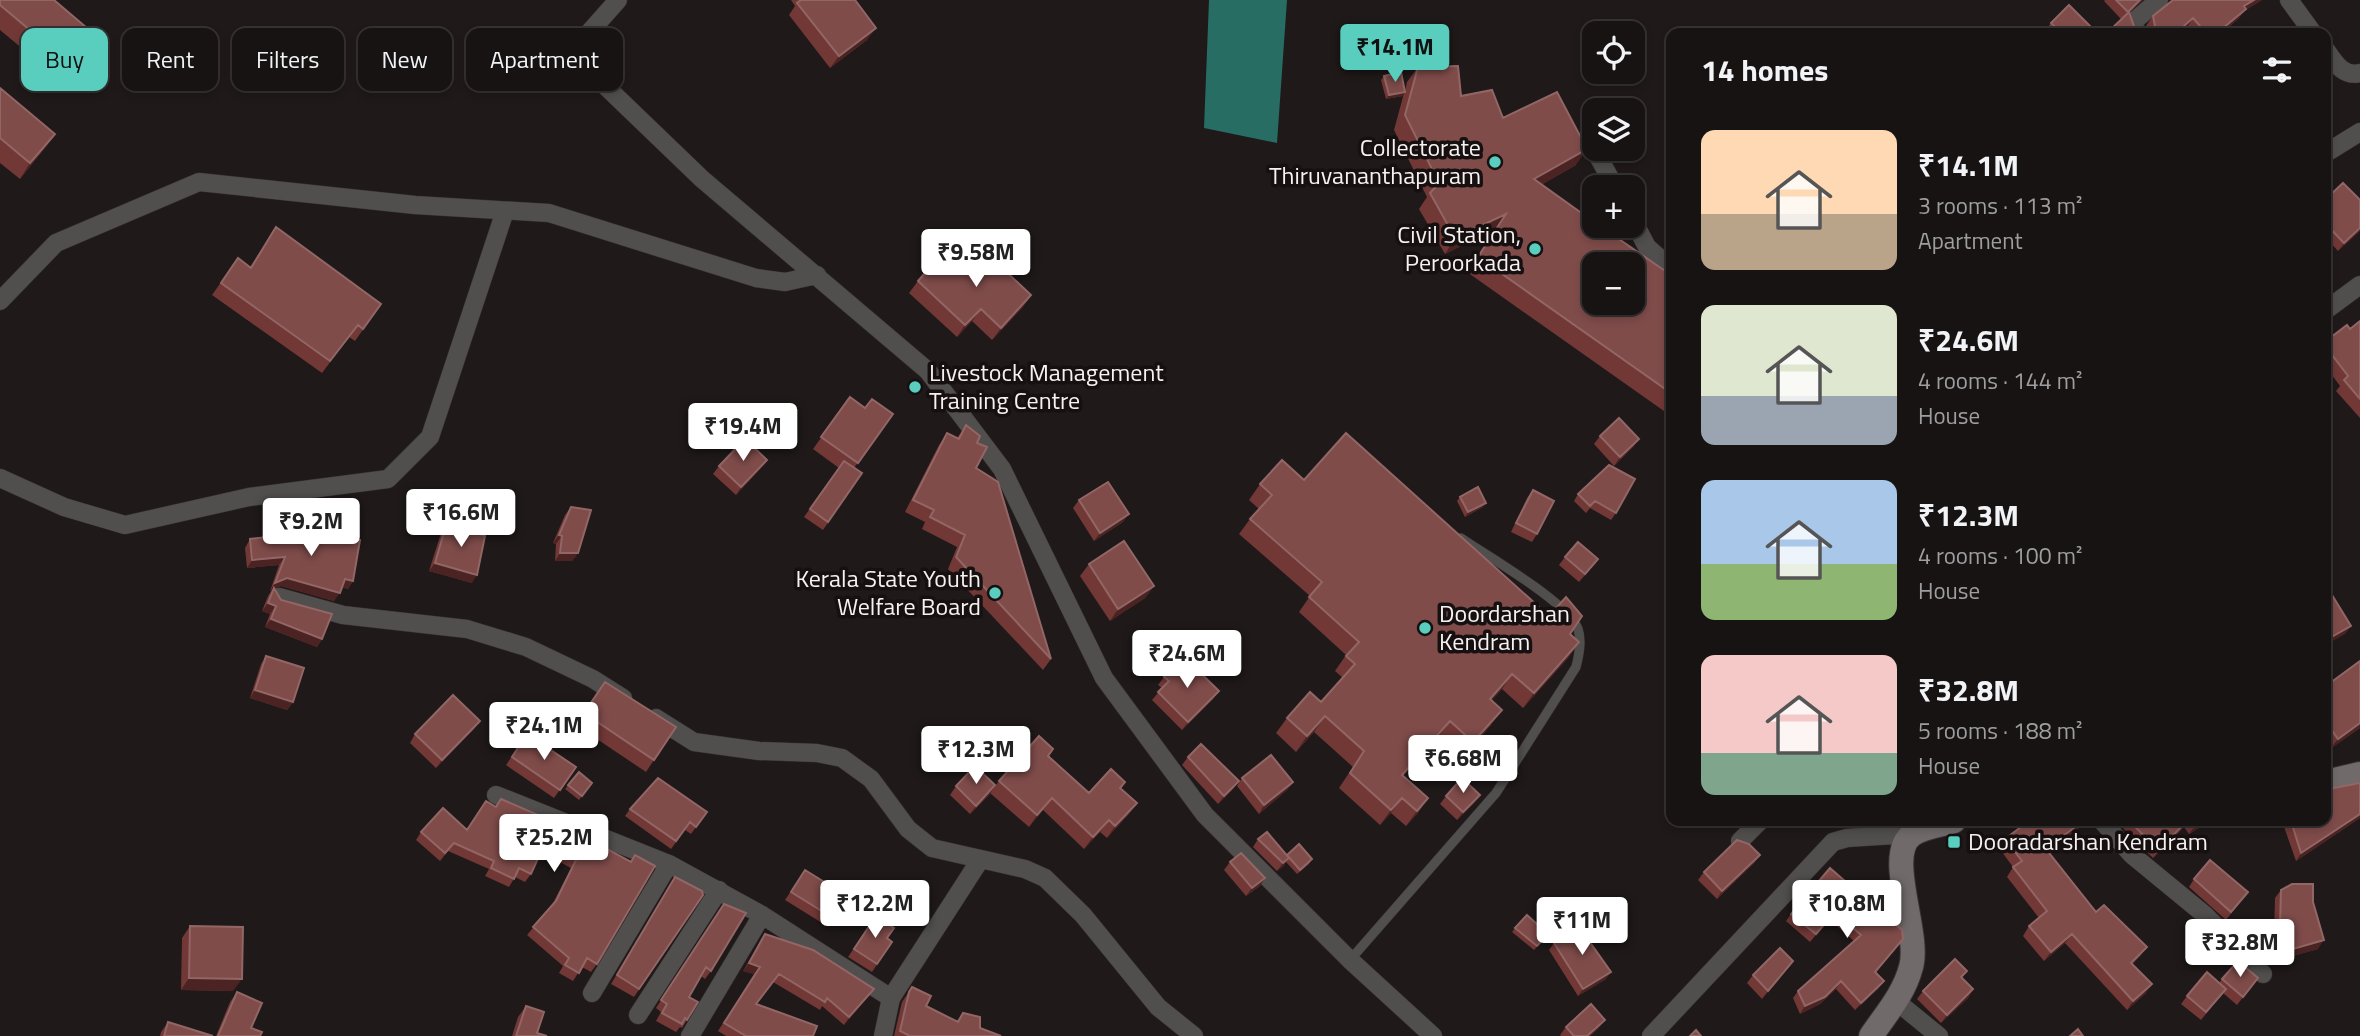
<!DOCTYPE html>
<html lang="en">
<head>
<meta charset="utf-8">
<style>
	body { margin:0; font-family:"Titillium Web",sans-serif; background:#242021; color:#f1f3f6; height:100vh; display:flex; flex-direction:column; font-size:26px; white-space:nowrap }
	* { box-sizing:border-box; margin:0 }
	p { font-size:23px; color:#9e9ea0 }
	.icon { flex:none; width:38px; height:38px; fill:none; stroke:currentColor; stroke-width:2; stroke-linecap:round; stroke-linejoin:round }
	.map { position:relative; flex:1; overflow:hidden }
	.details { position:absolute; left:1666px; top:28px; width:665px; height:798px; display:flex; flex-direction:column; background:#171313; border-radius:14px; box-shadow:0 4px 10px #0003,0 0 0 2px #363233 }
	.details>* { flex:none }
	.hud { position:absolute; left:21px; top:28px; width:665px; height:63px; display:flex; gap:14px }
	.tools { position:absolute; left:1582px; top:21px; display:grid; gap:14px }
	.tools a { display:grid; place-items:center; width:63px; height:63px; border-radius:14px; background:#171313; box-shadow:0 4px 10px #0003,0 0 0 2px #363233; font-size:35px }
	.price { position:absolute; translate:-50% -60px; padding:0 16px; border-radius:7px; background:#fff; color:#222; font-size:23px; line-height:46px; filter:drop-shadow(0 2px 4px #0008) }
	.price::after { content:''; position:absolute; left:50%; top:42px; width:21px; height:16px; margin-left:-10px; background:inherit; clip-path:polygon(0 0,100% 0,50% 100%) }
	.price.on { background:#59cebf; color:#111 }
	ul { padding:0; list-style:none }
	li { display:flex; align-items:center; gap:21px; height:175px; padding:0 35px }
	li span { display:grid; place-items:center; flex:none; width:196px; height:140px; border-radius:14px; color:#555 }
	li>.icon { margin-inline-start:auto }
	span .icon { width:84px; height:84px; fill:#fffc; stroke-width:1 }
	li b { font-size:30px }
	h2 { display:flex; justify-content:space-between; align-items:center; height:84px; padding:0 35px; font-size:30px }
	.pill { padding:0 24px; border-radius:14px; background:#171313; box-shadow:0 4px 10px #0003,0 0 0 2px #363233; font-size:24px; line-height:63px }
	.pill.on { background:#59cebf; color:#111 }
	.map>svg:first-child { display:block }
	.water { fill:#276d64 }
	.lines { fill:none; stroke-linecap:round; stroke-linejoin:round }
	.lane-casing { stroke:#393333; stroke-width:10 }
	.street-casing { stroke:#393333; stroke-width:19 }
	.secondary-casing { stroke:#393333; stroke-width:26 }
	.lane { stroke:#514e4e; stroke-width:9 }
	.street { stroke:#514e4e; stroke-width:18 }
	.secondary { stroke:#706b6a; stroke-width:24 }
	.wall { fill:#713836 }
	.shaded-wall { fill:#4a2322 }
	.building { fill:#7f4c4a; stroke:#926665; stroke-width:2; fill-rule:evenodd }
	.poi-dot { fill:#59cebf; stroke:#161010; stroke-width:2.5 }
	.labels { text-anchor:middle; stroke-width:7; stroke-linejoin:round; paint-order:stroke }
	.poi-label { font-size:24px; fill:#f7f2f2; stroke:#161010; text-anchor:end }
</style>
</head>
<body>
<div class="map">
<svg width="2360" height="1036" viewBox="0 0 2360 1036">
	<rect width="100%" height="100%" fill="#1f1919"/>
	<path class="water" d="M1209 0H1287L1277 143 1204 128Z"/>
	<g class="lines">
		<defs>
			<path id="lane" d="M1350 960 1496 793 1576 667C1579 655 1582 641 1578 629 1569 603 1487 556 1461 538"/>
			<path id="street" d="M618 0 571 53 702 179 928 371 1002 469 1104 678 1205 815 1350 960 1433 1036
				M2289 0 2313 33
				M2137 33 2133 22 2159 0
				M2326 50C2335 63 2343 77 2360 73
				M1589 140 1615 187
				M2326 153 2360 132
				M1633 220 1647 247 1671 268
				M0 301 56 243 199 182 415 205 549 213 756 278 785 282 817 275
				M2326 310 2360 285
				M0 478 64 507 125 525 249 497 388 479 430 437 505 211
				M279 597 343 615 467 629 526 647 593 679 623 698
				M656 718 694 742 759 751 817 753 842 758 871 779 908 829 932 848 1025 869 1045 878 1083 915 1158 1007 1194 1036
				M496 795 669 864 762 915 891 998
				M2102 821 2132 855 2205 915 2263 974
				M1740 841 1760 821
				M592 993 669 864
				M1896 1001 1939 1036
				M638 1015 719 890
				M690 1036 762 915
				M883 1036 891 998 980 860
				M1651 1036 1833 842 1847 838 1912 834"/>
			<path id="secondary" d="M2326 782 2360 774
				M1871 1036C1886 1014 1904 994 1911 967 1921 933 1883 853 1913 834 1924 827 1942 825 1954 821"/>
		</defs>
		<use href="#lane" class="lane-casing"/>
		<use href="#street" class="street-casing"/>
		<use href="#secondary" class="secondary-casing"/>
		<use href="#lane" class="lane"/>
		<use href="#street" class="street"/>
		<use href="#secondary" class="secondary"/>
	</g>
	<path class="wall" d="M0 0 89 54 65 84 0 30Z
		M791 0H855L867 40 830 68 789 15 795 6Z
		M2105 0H2143L2107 33 2121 19 2104 1Z
		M2173 0H2262L2244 11 2239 18 2222 33H2191L2187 28 2181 33H2148L2146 26 2153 16Z
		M2051 23 2097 33H2045L2044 32Z
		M1418 67 1461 96 1503 118 1576 165 1541 185 1671 275V416L1467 272 1495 229 1445 254 1419 209 1427 197 1394 130 1404 93 1403 96 1386 99 1381 80 1384 76 1405 91 1407 82Z
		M0 88 55 134 44 149 20 179 0 163Z
		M2326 199 2360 231 2338 251 2326 238Z
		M276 227 381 304 355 341 349 337 322 373 212 295 238 258 250 267Z
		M995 272 1031 295 1023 307 992 340 972 321 957 337 909 293 918 281 941 274Z
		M2360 321V418L2336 391 2340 386 2326 367V341L2350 329Z
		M850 397 865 408 893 414 854 468 862 473 823 530 804 517 839 468 813 449Z
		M966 425 977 443 976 468 1051 659 1043 670 948 569 957 547 922 529 925 522 905 512 939 445 947 433 957 438Z
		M1600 436 1639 439 1633 447 1614 466 1594 444Z
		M767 460 761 468 736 495 713 474 719 466Z
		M1609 465 1616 513 1611 520 1590 508 1586 513 1574 501 1578 494Z
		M1304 480 1570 634 1579 642 1568 658 1523 708 1502 689 1492 700 1491 725 1463 758 1439 736 1403 776 1428 798 1417 814 1406 826 1391 813 1380 825 1339 788 1353 767 1314 732 1296 752 1276 733 1287 718 1321 702 1343 678 1335 671 1346 655 1299 612 1310 596 1239 534 1250 519 1259 509 1249 500 1260 484Z
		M1533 490 1537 534 1532 542 1511 532 1527 498Z
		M1460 497 1483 507 1465 517 1457 501Z
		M1079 500 1123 522 1094 541 1073 508Z
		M571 507 578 553 572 561H555L556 544 553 543 565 515Z
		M447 522 472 583 429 571 442 530Z
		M250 539 353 581 348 589 342 587 334 601 281 586 274 589 281 600 322 639 317 647 265 627 270 614 262 611 268 596 272 590 270 591 279 565 247 568 245 548Z
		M1565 557 1592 567 1579 582 1559 565Z
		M1089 564 1154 586 1145 598 1110 621 1080 576Z
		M1205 637 1224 658 1219 663 1198 670 1219 691 1213 699 1182 730 1152 700 1162 688 1158 685 1164 677 1194 666 1199 645Z
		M266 656 293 702 287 710 250 698 261 664Z
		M2360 661V728L2330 749 2326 742V686Z
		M605 682 676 727 646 772 576 725Z
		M474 729 436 768 410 743 415 734Z
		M527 734 576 767 554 798 506 765Z
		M1053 749 1048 756 1089 793 1125 782 1121 789 1137 803 1128 815 1107 838 1100 832 1084 849 1043 810 1029 827 990 793 999 781Z
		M1188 757 1239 781 1233 789 1218 804 1182 765Z
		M579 772 592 783 579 800 565 789Z
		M1242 778 1293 782 1287 790 1259 814 1237 786Z
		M2360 783V818L2296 861 2282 821H2326Z
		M995 785 990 794 970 814 950 795 956 786Z
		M1480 795 1474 803 1457 820 1440 804 1446 796Z
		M496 807 558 829 589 849 597 964 591 972 582 967 573 981 559 973 563 966 527 935 552 905 571 868 541 852 531 874 525 882 515 877 509 887 485 876 489 869 448 851 440 861 416 840 421 832 467 830Z
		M630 809 707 812 691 834 685 830 671 849 625 816Z
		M2046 821H2087L2084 824 2048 852 2096 912 2147 947 2140 956 2132 965 2146 993 2127 1010 2065 943 2044 961 2023 936 2029 926 2039 918 2007 877 2013 867 1999 848 2005 839 2043 823Z
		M2116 821H2210L2189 834 2184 827 2153 858Z
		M1258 839 1286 856 1312 859 1309 864 1297 874 1286 862 1277 871 1253 847Z
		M1760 855 1754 863 1717 899 1698 880 1704 872Z
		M1230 862 1260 886 1246 896 1224 870Z
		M805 870 842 893 822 923 785 900Z
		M675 877 703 895 634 997 611 984Z
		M2194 879 2248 892 2226 920 2189 887Z
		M2281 890 2313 902 2318 949 2281 959 2274 935 2275 898Z
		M1852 892 1897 947 1876 972 1884 981 1878 989 1855 1010 1836 989 1820 1004 1800 1014 1793 998 1798 991 1854 941 1829 919 1810 942 1786 921 1791 914Z
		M724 904 711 971 705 979 701 976 689 997 687 1020 682 1028 680 1027 676 1032 656 1021 661 1012 656 1008Z
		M876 916 887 938 892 942 872 972 848 957Z
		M190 926 233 991 181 990 182 938Z
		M1515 928 1548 934 1534 950 1512 932Z
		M765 934 874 989 844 1025 822 1006 820 1010 773 982 756 1004 813 1036H726L718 1031 754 974 743 971Z
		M1554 943 1606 979 1578 996 1549 950Z
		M1793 961 1762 999 1747 983 1753 975Z
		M1967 971 1962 978 1973 989 1968 998 1941 1023 1917 999 1923 991Z
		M2258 978 2237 1005 2223 993 2201 1020 2181 1004 2187 996 2219 983 2222 979Z
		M912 987 926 1006 956 1022 963 1013 980 1028 1001 1036H894L902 1002Z
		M237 992 251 1028 260 1036H216L230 1002Z
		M526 1006 537 1033 547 1036H512L518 1017Z
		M168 1022 213 1036H160L161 1032Z
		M1566 1027 1599 1028 1590 1036H1561L1560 1035Z"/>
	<path class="shaded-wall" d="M2140 0H2143L2122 20 2128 12Z
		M2254 0H2262L2244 11 2239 18 2222 33H2217L2244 6Z
		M2193 18 2187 28 2181 33H2176Z
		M876 28 867 40 830 68 839 56Z
		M100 39 89 54 65 84 75 68Z
		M1405 92 1403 96 1386 99 1389 95Z
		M55 134 44 149 20 179 30 163Z
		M1587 149 1576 165 1523 195 1534 179Z
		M1506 214 1495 229 1445 254 1455 238Z
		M2360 228V231L2338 251 2344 243Z
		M1031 295 1023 307 992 340 1001 328Z
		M981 309 972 321 957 337 965 325Z
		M1639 439 1633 447 1614 466 1620 457Z
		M767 460 761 468 736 495 741 487Z
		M1486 503 1483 507 1465 517 1468 512Z
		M1129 514 1123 522 1094 541 1100 533Z
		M559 535 562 536 556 544 553 543Z
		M560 553H578L572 561H555Z
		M285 557 279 565 247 568 252 560Z
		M435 563 477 575 472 583 429 571Z
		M287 578 340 593 334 601 281 586 270 591 275 583Z
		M345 579 353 581 348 589 340 587Z
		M1154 586 1145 598 1110 621 1118 609Z
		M268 603 276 606 270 614 262 611Z
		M271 619 322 639 317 647 265 627Z
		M2351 626 2345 634 2326 645V640Z
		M1579 642 1568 658 1523 708 1534 693Z
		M1230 650 1219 663 1192 672 1198 664Z
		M1512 674 1502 689 1479 714 1490 699Z
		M255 690 293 702 287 710 250 698Z
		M1219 691 1213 699 1182 730 1188 722Z
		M1502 710 1491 725 1463 758 1473 742Z
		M1325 716 1314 732 1296 752 1307 736Z
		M480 721 474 729 436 768 442 760Z
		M1450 721 1439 736 1391 790 1402 775Z
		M2360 723V728L2330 749 2338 739Z
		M1239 781 1233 789 1218 804 1224 796Z
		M1293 782 1287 790 1259 814 1264 805Z
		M995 785 990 794 970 814 976 806Z
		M1480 795 1474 803 1457 820 1463 812Z
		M1052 798 1043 810 1029 827 1037 815Z
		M1402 798 1391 813 1380 825 1391 810Z
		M1428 798 1417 814 1406 826 1417 811Z
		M1137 803 1128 815 1107 838 1115 826Z
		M2360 814V818L2296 861 2301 853Z
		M1109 820 1100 832 1084 849 1093 837Z
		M2083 821H2087L2084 824 2039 858 2046 849Z
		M2188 821 2184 827 2153 858 2159 850Z
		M2203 821H2210L2189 834 2194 827Z
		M1760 855 1754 863 1717 899 1722 891Z
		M1289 858 1283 867 1277 871 1283 863Z
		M1265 878 1260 886 1246 896 1252 888Z
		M2072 934 2065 943 2044 961 2051 952Z
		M2324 940 2318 949 2281 959 2286 951Z
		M2147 947 2140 956 2124 973 2131 963Z
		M1793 961 1787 969 1762 999 1768 991Z
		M749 963 760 967 754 974 743 971Z
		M1611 972 1606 979 1578 996 1583 989Z
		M189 978 242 979 233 991 181 990Z
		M1841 981 1836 989 1820 1004 1800 1014 1805 1006Z
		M1884 981 1878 989 1855 1010 1861 1003Z
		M2152 984 2146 993 2127 1010 2133 1001Z
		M874 989 868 997 844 1025 849 1017Z
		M1973 989 1968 998 1941 1023 1947 1015Z
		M1605 1020 1599 1028 1590 1036H1587Z"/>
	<path class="building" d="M0 0H54L100 39 75 68 0 5Z
		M801 0H855L876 28 839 56 797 3Z
		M2116 0H2140L2128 12Z
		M2173 0H2254L2244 6 2246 9 2217 33H2206L2193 18 2176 33H2162L2158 28 2152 33H2148L2155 26 2153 16Z
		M2069 5 2097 33H2061L2051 23Z
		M2129 12 2136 32 2142 33H2107Z
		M2004 29 2005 33H1973Z
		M1458 66 1461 96 1492 90 1503 118 1557 92 1587 149 1534 179 1594 222V226H1600L1671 275V393L1478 257 1506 214 1455 238 1430 193 1439 183 1405 115 1418 67ZM1594 264H1633V303H1594Z
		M1401 72 1405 92 1389 95 1384 76Z
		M0 88 55 134 30 163 0 138Z
		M2343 183 2360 200V228L2344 243 2326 224V199Z
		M276 227 381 304 363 329 358 325 330 361 221 283 238 258 251 268Z
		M968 247 995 272 1000 266 1031 295 1001 328 981 309 965 325 918 281 932 265 941 274Z
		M2360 321V399L2344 380 2348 376 2326 347V341L2347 325 2350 329Z
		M850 397 865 408 872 399 893 414 858 463 821 437Z
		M1619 418 1639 439 1620 457 1600 436Z
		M966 425 980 436 977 443 987 447 976 468 998 482 1051 659 956 557 965 535 930 517 934 510 913 500 947 433 959 439Z
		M1346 433 1549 616 1566 597 1582 616 1570 634 1579 642 1534 693 1512 674 1490 699 1502 710 1473 742 1450 721 1402 775 1428 798 1417 811 1402 798 1391 810 1350 773 1364 751 1325 716 1307 736 1287 718 1310 692 1321 702 1355 664 1346 656 1359 642 1309 597 1322 582 1250 519 1272 495 1260 484 1282 460 1304 480Z
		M745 439 767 460 741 487 719 466Z
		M844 461 862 473 828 522 810 509Z
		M1609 465 1635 479 1616 513 1595 501 1590 506 1578 494Z
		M1108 482 1129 514 1100 533 1079 500Z
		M1478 487 1486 503 1468 512 1460 497Z
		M1533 490 1554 501 1537 534 1516 523Z
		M571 507 591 510 578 553H560L562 536 559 535Z
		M447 522 485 536 477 575 435 563Z
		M314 532 360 540 353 581 345 579 340 593 287 578 275 583 285 557 252 560 250 539Z
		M1124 541 1154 586 1118 609 1089 564Z
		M1578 542 1598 559 1585 574 1565 557Z
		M274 588 281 600 332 614 322 639 271 619 276 606 268 603Z
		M2332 595 2351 626 2326 640V599Z
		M1210 631H1224L1231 643 1230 650 1225 655 1198 664 1205 637Z
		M266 656 304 668 293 702 255 690Z
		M1184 657 1219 691 1188 722 1158 692 1169 681 1164 677Z
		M2360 661V723L2338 739 2326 722V686Z
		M605 682 676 727 654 760 584 713Z
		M453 695 480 721 442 760 415 734Z
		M527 734 576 767 560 790 512 757Z
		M1039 736 1053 749 1048 756 1089 793 1111 769 1125 782 1120 788 1137 803 1115 826 1109 820 1093 837 1052 798 1037 815 999 781Z
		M1201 744 1239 781 1224 796 1188 757Z
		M1271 755 1293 782 1264 805 1242 778Z
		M975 766 995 785 976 806 956 786Z
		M579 772 592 783 582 796 568 785Z
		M658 778 707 812 696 827 690 822 676 841 630 809Z
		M1462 778 1480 795 1463 812 1446 796Z
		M2360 783V814L2301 853 2291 821H2326V794L2334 788Z
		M501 799 561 825 558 829 589 850 594 842 631 862 635 855 655 866 597 964 587 958 579 973 565 965 569 958 533 927 556 901 576 860 545 843 531 874 519 868 514 879 491 868 494 861 454 843 445 853 421 832 443 808 467 830 486 801 496 807Z
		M2029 821H2042L2043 823 2046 821H2083L2046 849 2096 912 2104 905 2147 947 2131 963 2152 984 2133 1001 2072 934 2051 952 2029 926 2047 911 2013 867 2022 861 2005 839Z
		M2129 821H2187L2159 850Z
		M2190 821H2203L2194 827Z
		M1267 832 1289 858 1283 863 1258 839Z
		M1737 840 1749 844 1760 855 1722 891 1704 872Z
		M1299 844 1312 859 1300 870 1287 855Z
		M1241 853 1265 878 1252 888 1230 862Z
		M2210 860 2248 892 2231 912 2194 879Z
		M1830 868 1854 889 1851 892 1879 917 1882 913 1902 930 1903 939 1875 972 1884 981 1861 1003 1841 981 1825 997 1805 1006 1798 991 1861 935 1835 912 1816 934 1791 914Z
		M805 870 842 893 828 915 791 892Z
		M675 877 702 891 703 895 639 989 617 975Z
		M2292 884H2313V902L2324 940 2286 951 2280 927 2281 890Z
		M724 904 746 913 711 971 706 967 689 997 698 1002 687 1020 685 1018 682 1024 662 1013 667 1004 661 1000Z
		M1527 915 1548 934 1537 946 1515 928Z
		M876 916 894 928 887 938 892 942 877 964 854 949Z
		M1577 924 1611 972 1583 989 1554 943Z
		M190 926 243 927 242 979 189 978Z
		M765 934 813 950 874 989 849 1017 827 998 825 1002 779 974 756 1004 817 1026 813 1036H746L724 1023 760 967 749 963Z
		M1780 948 1793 961 1768 991 1753 975Z
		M1955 959 1967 971 1961 977 1973 989 1947 1015 1923 991Z
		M2238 961 2258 978 2243 997 2222 979Z
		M2207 972 2226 989 2206 1012 2187 996Z
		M912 987 931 996 926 1006 958 1022 963 1013 980 1017V1028L1001 1036H910L900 1031 909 992Z
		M237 992 262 1003 251 1028 262 1032 260 1036H218Z
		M1591 1004 1605 1020 1587 1036H1574L1566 1027Z
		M526 1006 544 1012 537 1033 547 1036H516Z
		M168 1022 213 1036H164Z
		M2078 1029 2083 1036H2070Z
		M1696 1030 1701 1036H1690Z"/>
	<g class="poi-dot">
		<circle cx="1495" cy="162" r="7"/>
		<circle cx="1535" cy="249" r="7"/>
		<circle cx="915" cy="387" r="7"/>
		<circle cx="995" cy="593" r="7"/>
		<circle cx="1425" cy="628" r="7"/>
		<rect x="1947" y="835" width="14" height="14" rx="3.5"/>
	</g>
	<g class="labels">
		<g class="poi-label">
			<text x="1481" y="156">Collectorate<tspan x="1481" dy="28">Thiruvananthapuram</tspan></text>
			<text x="1521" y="243">Civil Station,<tspan x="1521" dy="28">Peroorkada</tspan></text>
			<text x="929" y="381" text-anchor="start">Livestock Management<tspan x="929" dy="28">Training Centre</tspan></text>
			<text x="981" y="587">Kerala State Youth<tspan x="981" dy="28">Welfare Board</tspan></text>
			<text x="1439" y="622" text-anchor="start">Doordarshan<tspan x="1439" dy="28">Kendram</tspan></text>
			<text x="1968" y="850" text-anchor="start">Dooradarshan Kendram</text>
		</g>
	</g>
</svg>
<div class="tools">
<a><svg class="icon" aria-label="locate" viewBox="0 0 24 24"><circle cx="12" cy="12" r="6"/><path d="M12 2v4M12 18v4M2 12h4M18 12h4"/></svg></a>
<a><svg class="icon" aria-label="layers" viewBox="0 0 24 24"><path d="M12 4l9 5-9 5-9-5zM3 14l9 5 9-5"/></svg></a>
<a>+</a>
<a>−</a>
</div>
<b class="price on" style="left:1395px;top:84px">₹14.1M</b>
<b class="price" style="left:976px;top:289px">₹9.58M</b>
<b class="price" style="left:743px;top:463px">₹19.4M</b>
<b class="price" style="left:461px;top:549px">₹16.6M</b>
<b class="price" style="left:311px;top:558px">₹9.2M</b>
<b class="price" style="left:1187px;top:690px">₹24.6M</b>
<b class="price" style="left:544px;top:762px">₹24.1M</b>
<b class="price" style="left:976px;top:786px">₹12.3M</b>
<b class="price" style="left:1463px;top:795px">₹6.68M</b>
<b class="price" style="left:554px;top:874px">₹25.2M</b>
<b class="price" style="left:875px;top:940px">₹12.2M</b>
<b class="price" style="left:1847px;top:940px">₹10.8M</b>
<b class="price" style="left:1582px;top:957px">₹11M</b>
<b class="price" style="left:2240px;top:979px">₹32.8M</b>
<div class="hud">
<a class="pill on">Buy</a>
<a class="pill">Rent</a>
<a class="pill">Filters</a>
<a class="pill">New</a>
<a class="pill">Apartment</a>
</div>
<section class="details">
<h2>14 homes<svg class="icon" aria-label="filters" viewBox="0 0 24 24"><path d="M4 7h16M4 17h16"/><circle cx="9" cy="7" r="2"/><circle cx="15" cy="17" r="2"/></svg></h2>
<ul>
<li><span style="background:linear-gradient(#ffd9b3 60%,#b9a48a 0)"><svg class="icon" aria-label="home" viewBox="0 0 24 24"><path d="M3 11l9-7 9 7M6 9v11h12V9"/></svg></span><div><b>₹14.1M</b><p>3 rooms · 113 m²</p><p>Apartment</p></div></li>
<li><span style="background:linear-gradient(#dfe7d0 65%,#9aa5b1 0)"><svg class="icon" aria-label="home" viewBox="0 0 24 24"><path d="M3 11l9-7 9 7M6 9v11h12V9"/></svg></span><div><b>₹24.6M</b><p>4 rooms · 144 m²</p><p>House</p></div></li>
<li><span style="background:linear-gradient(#a9c7e8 60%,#8fb573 0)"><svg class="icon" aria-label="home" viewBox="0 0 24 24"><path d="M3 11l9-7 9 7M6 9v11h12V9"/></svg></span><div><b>₹12.3M</b><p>4 rooms · 100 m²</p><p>House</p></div></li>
<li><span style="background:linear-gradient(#f6c9c9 70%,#7fa58c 0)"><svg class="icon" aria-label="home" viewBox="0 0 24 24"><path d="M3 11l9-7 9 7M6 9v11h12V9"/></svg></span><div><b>₹32.8M</b><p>5 rooms · 188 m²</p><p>House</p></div></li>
</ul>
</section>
</div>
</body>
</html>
